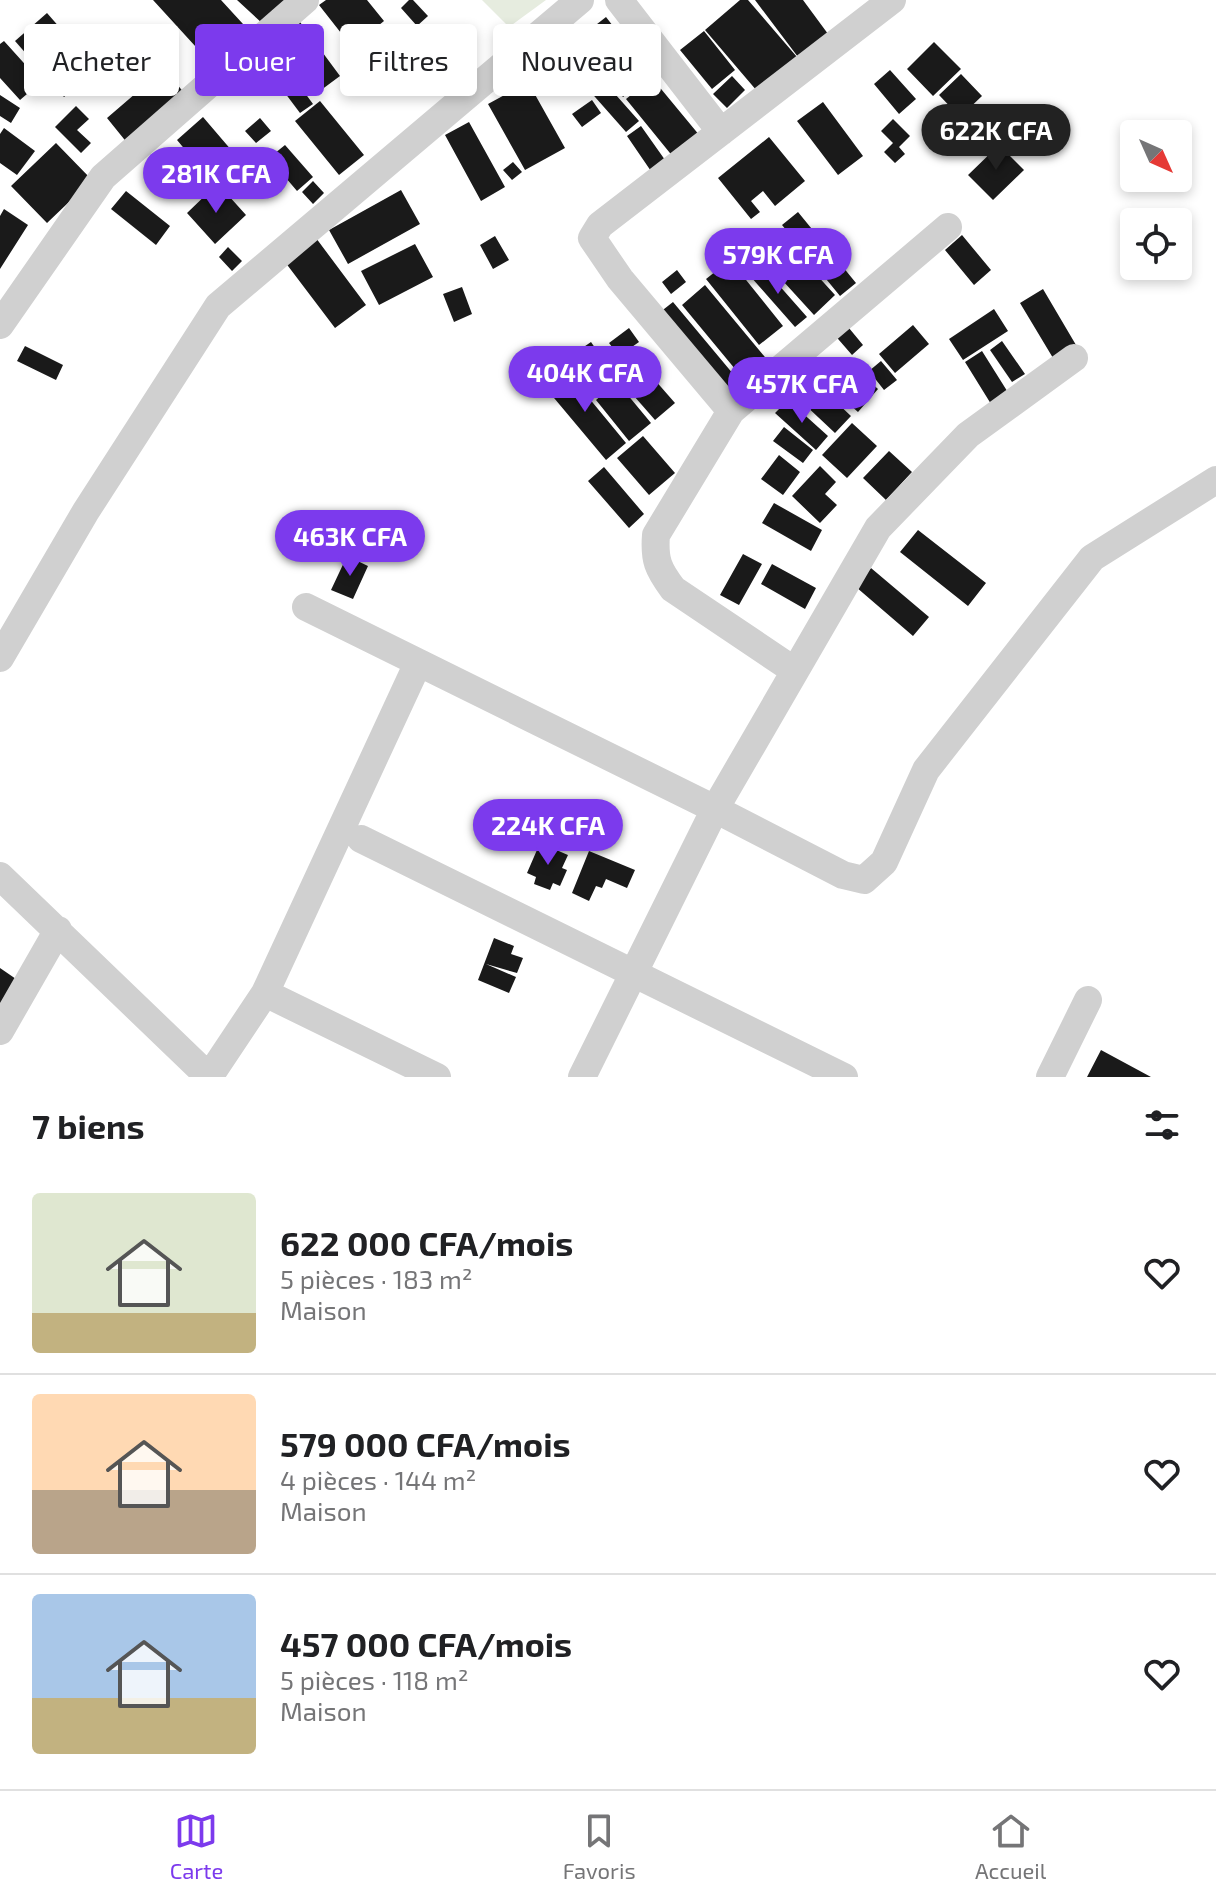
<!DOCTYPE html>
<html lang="fr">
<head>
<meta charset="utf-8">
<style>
	body { margin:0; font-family:"Exo 2",sans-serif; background:#f6f6f6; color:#202124; height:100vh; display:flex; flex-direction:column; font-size:30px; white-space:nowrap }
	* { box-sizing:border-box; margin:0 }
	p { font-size:26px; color:#757577 }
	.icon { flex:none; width:44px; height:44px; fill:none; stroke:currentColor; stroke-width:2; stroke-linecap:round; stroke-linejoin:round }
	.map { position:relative; height:1077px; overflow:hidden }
	.side { display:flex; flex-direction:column; background:#fff; flex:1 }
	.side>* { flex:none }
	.banner { position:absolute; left:24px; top:24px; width:800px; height:72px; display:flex; gap:16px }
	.needle { width:52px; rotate:135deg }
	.buttons { position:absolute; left:1120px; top:120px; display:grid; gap:16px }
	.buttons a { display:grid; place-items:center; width:72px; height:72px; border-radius:8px; background:#fff; box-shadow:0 4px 12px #0003; font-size:40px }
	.price { position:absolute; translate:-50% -68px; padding:0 18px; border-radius:28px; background:#7c3aed; color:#fff; font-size:26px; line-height:52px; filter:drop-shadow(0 2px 4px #0008) }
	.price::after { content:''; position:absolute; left:50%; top:48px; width:24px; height:18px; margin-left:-12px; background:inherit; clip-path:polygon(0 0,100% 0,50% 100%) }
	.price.selected { background:#222; color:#fff }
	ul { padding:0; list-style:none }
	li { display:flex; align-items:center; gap:24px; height:200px; padding:0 32px }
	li+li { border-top:2px solid #e0e0e0 }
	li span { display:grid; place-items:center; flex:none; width:224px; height:160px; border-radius:8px; color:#555 }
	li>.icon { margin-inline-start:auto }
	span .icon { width:96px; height:96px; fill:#fffc; stroke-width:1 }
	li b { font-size:34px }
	h2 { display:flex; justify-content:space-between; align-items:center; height:96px; padding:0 32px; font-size:34px }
	.pill { padding:0 28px; border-radius:8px; background:#fff; box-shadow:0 4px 12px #0003; font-size:28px; line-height:72px }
	.pill.selected { background:#7c3aed; color:#fff }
	.dock { display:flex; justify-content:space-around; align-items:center; height:112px; border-top:2px solid #e0e0e0; background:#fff; font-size:22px; color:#757577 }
	.dock a { display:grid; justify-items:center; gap:4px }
	.dock .selected { color:#7c3aed }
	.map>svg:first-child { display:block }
	.green { fill:#e6ecdf }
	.building { fill:#1a1a1a }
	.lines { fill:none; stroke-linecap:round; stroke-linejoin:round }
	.street { stroke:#d0d0d0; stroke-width:28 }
</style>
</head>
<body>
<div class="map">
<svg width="1216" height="1077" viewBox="0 0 1216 1077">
	<rect width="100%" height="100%" fill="#fff"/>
	<path class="green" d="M482 0H546L509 27Z"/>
	<path class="building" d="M153 0H221L254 36 217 70Z
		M237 0H285L263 24Z
		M326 0H367L384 21 352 47 319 5Z
		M409 0H413L428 16 417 26 401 8Z
		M740 0H748L797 57 757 91 705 30Z
		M755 0H803L831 38 801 61Z
		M47 13 96 69 64 97 15 41Z
		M606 17 651 75 623 97 578 39Z
		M300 22 340 76 313 96 274 41Z
		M704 31 735 70 712 89 680 50Z
		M4 41 41 82 20 100 0 78V44Z
		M934 42 961 69 933 96 907 69Z
		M280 59 313 104 300 113 267 69Z
		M164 69 186 95 128 144 107 118Z
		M593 69 639 121 626 132 580 80Z
		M890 70 916 99 899 114 874 84Z
		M961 74 982 96 960 117 939 95Z
		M732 76 745 90 727 108 713 94Z
		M652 78 700 136 674 158 626 99Z
		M528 82 565 148 525 170 488 104Z
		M0 95 20 108 11 123 0 116Z
		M592 100 601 113 582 127 572 114Z
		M320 101 364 155 339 175 295 121Z
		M823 102 863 156 838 175 797 121Z
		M76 106 89 119 77 130 91 143 81 153 55 127Z
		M203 117 250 172 223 195 177 140Z
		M260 118 271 131 256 143 245 131Z
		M893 119 910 136 899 147 905 154 895 163 884 152 893 143 881 131Z
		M469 122 505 187 481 201 445 135Z
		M641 126 670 167 655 177 627 136Z
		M4 128 35 151 17 175 0 163V134Z
		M769 137 805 181 775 206 763 191 751 201 760 212 751 219 718 178Z
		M56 143 92 180 47 223 11 186Z
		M285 145 313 177 297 191 269 158Z
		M999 145 1024 170 993 200 968 175Z
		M513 162 522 172 512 180 503 170Z
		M267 163 281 178 261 198 247 183Z
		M313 181 324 193 313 204 302 192Z
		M213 188 223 199 228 195 246 215 215 244 187 213Z
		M401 190 420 224 348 264 329 230Z
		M126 191 170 226 156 245 111 209Z
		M4 209 28 225 0 269V216Z
		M798 212 856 283 840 296 782 225Z
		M774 228 835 295 814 315 752 247Z
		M962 235 991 270 974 285 945 250Z
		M495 236 509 260 493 269 480 245Z
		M316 238 366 305 335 328 285 262Z
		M415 244 433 277 379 305 361 271Z
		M228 247 242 261 232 271 219 257Z
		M730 260 783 326 759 345 706 279Z
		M762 266 807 317 795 327 750 276Z
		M677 270 686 282 671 294 662 282Z
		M705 285 769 362 745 381 682 305Z
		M462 287 472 314 454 322 443 294Z
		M1043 289 1076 345 1053 358 1020 303Z
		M673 302 739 381 725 393 659 313Z
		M994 309 1008 331 963 360 949 339Z
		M844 322 863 345 852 355 832 332Z
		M913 325 929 344 895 373 879 354Z
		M629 328 639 342 619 356 609 343Z
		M1002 341 1025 374 1012 382 990 350Z
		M591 342 613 374 598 385 575 353Z
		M25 346 63 365 56 380 17 361Z
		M982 351 1009 394 991 404 965 362Z
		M881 361 897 380 884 390 869 371Z
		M640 363 675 403 655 420 620 380Z
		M852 366 878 389 858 412 833 390Z
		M565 369 626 443 606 460 544 386Z
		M617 382 651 423 629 441 596 400Z
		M818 385 851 416 835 433 802 402Z
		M788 400 828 436 816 450 775 413Z
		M852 423 877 446 847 478 822 455Z
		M784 427 813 450 803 463 773 441Z
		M643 436 675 473 649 495 617 458Z
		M889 451 912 472 886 500 863 478Z
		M779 455 800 472 783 495 761 479Z
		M820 466 836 482 825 494 837 505 820 523 792 496Z
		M604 467 644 514 629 528 588 481Z
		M774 503 822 530 811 551 762 523Z
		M918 530 986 583 968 606 900 552Z
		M743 554 762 564 739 605 720 595Z
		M347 556 368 566 353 599 331 590Z
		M772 564 816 588 805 609 761 584Z
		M871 568 929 617 913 636 856 587Z
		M540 843 568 855 562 868 567 870 560 886 553 883 550 890 534 884 536 877 527 873Z
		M589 851 635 870 627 888 606 879 602 888 596 886 589 901 572 893Z
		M494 938 514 946 511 954 523 958 517 973 486 964 516 977 509 993 478 980Z
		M0 968 16 979 0 1004Z
		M1101 1050 1151 1077H1087Z"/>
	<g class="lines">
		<path class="street" d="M619 0 721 132
			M0 325 103 177 305 0
			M731 411 620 279 592 238 600 225 892 0
			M306 607 715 809 843 875 864 880 884 862 926 770 1092 558 1216 480
			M0 658 86 511 218 306 580 0
			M795 671 673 589C658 569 654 560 656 535L731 411 948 227
			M361 839 844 1077
			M0 876 209 1077
			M265 993 437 1077
			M0 1031 58 930
			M209 1077 265 993 418 663
			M582 1077 715 809 878 528 968 435 1074 358
			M1050 1077 1088 1000"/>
	</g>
</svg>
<div class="buttons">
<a><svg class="needle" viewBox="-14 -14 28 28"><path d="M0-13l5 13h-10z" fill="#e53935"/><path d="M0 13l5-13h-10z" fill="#757577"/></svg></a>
<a><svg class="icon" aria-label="locate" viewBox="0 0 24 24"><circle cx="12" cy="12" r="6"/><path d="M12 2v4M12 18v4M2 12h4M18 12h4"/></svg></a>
</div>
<b class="price selected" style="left:996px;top:172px">622K CFA</b>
<b class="price" style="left:216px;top:215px">281K CFA</b>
<b class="price" style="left:778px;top:296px">579K CFA</b>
<b class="price" style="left:585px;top:414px">404K CFA</b>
<b class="price" style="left:802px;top:425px">457K CFA</b>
<b class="price" style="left:350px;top:578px">463K CFA</b>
<b class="price" style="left:548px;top:867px">224K CFA</b>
<div class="banner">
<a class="pill">Acheter</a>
<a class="pill selected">Louer</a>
<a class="pill">Filtres</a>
<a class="pill">Nouveau</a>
</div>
</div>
<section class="side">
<h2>7 biens<svg class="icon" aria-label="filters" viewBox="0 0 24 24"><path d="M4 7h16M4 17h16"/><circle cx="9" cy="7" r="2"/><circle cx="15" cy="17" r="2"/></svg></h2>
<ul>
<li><span style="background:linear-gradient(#dfe7d0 75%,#c2b280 0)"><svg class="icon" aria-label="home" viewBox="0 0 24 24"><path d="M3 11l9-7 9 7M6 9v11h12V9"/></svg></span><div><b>622 000 CFA/mois</b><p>5 pièces · 183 m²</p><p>Maison</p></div><svg class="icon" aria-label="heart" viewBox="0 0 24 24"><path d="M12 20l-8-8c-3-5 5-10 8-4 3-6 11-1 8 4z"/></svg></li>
<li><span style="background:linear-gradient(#ffd9b3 60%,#b9a48a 0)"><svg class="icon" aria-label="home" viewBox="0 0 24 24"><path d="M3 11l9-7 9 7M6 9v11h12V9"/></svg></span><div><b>579 000 CFA/mois</b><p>4 pièces · 144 m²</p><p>Maison</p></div><svg class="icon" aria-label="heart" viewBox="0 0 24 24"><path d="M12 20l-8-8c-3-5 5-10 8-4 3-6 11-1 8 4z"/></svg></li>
<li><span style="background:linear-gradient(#a9c7e8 65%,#c2b280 0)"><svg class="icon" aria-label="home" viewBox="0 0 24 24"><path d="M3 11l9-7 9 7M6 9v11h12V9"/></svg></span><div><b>457 000 CFA/mois</b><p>5 pièces · 118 m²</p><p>Maison</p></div><svg class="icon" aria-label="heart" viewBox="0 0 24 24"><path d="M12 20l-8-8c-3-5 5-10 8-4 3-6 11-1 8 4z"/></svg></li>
</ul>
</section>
<nav class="dock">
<a class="selected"><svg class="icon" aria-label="map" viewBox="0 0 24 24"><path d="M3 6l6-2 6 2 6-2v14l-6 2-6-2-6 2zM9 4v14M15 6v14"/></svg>Carte</a>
<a><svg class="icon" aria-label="saved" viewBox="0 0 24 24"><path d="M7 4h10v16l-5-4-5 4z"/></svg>Favoris</a>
<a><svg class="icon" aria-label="home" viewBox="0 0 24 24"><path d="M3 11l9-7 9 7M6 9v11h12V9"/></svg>Accueil</a>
</nav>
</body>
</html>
